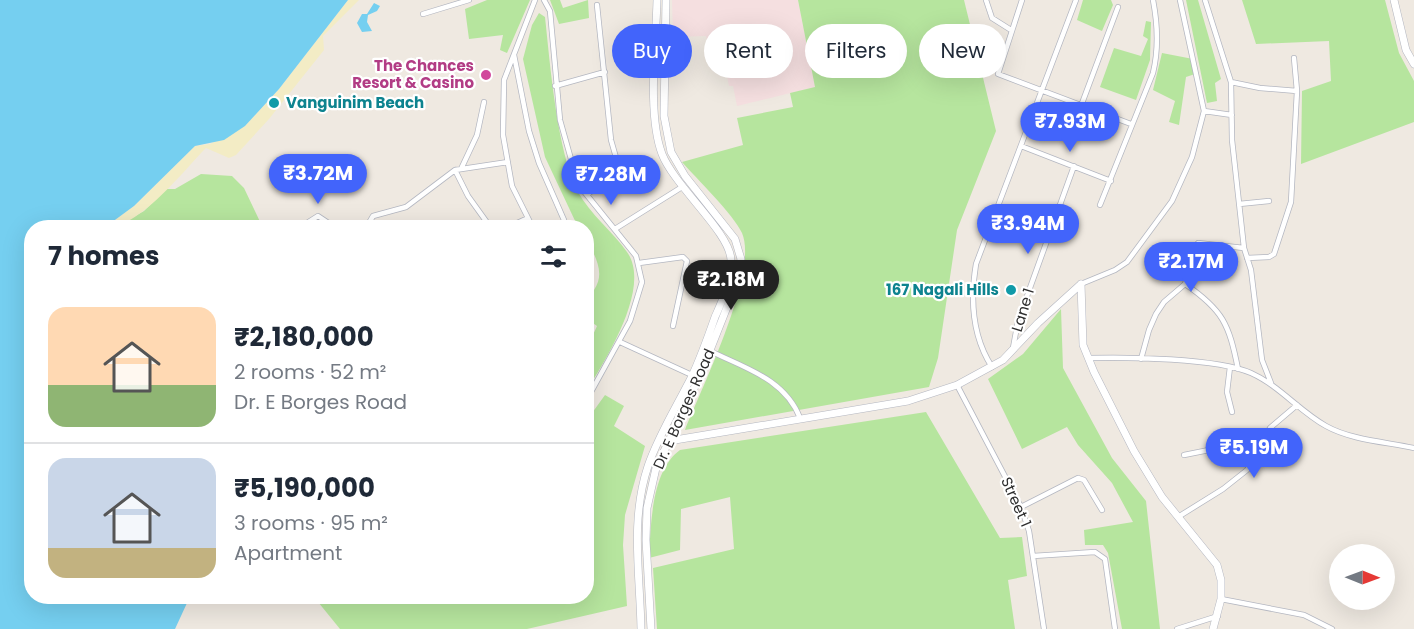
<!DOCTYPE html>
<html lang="en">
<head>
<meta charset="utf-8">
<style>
	body { margin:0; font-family:Poppins,sans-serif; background:#f2f2f3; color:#1f2937; height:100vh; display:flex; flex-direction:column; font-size:22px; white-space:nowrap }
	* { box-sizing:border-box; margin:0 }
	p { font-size:20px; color:#747a83 }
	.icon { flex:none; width:33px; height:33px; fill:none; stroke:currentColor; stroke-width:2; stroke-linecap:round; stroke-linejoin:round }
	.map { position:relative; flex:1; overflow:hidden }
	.sheet { position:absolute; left:24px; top:220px; width:570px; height:384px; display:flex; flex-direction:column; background:#fff; border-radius:24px; box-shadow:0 6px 24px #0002 }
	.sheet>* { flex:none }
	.hud { position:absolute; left:612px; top:24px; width:570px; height:54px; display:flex; gap:12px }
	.needle { width:39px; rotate:91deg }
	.tools { position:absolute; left:1329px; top:544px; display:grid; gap:12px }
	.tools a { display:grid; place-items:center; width:66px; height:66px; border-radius:50%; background:#fff; box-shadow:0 6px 24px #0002; font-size:30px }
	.price { position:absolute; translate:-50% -51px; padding:0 14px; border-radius:21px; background:#4264fb; color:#fff; font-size:20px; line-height:39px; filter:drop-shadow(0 2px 3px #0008) }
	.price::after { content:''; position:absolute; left:50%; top:36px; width:18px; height:14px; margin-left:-9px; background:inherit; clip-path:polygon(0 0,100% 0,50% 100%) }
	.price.current { background:#222; color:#fff }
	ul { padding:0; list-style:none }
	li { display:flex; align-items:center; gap:18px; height:150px; padding:0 24px }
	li+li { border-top:2px solid #e0e1e3 }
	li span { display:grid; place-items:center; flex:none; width:168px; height:120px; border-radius:18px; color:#555 }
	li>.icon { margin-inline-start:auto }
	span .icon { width:72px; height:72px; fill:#fffc; stroke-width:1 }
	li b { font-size:26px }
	h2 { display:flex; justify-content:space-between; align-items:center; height:72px; padding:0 24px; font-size:26px }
	.chip { padding:0 21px; border-radius:27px; background:#fff; box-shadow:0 6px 24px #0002; font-size:21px; line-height:54px }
	.chip.current { background:#4264fb; color:#fff }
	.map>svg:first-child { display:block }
	.medical { fill:#f5dfe0 }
	.green { fill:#b6e59e }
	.sand { fill:#f3ecc5 }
	.water { fill:#75cff0 }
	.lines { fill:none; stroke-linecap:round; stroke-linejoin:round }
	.street-casing { stroke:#b4b7c1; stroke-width:6 }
	.secondary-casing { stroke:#b4b7c1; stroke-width:8 }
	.street { stroke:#fff; stroke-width:4.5 }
	.secondary { stroke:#fff; stroke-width:7 }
	.hotel-dot { fill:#d1479c; stroke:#fff; stroke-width:2 }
	.culture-dot { fill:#0f9aa8; stroke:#fff; stroke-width:2 }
	.labels { text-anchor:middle; stroke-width:4.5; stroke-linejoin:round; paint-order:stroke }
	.hotel-label { font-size:15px; font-weight:bold; fill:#b23c85; stroke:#fff; text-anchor:end }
	.culture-label { font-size:15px; font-weight:bold; fill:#0d838f; stroke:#fff; text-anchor:start }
	.street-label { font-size:15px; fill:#2e2e2e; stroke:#fff }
</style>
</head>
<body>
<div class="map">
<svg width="1414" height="629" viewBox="0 0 1414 629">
	<rect width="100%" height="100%" fill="#efe9e1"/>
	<path class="medical" d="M672 0H798L815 87 737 106 733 86H729L726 71 721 72 719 65 714 66 706 36 673 37Z"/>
	<path class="green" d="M487 0H530L507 53 500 50 503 35 469 39 465 9Z
		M550 0H560L563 8 588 0 589 18 559 24Z
		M798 0H964L996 131 957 230 938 358 929 387 685 430C701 389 759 272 742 233 734 215 696 178 682 162L743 145 737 118 793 107 790 93 815 87Z
		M1083 0H1111L1113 5 1102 31 1077 20Z
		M1186 0H1198L1221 79 1215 83 1217 101 1207 103Z
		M1242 0H1385L1399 53 1414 81V122L1301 164 1302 91 1331 81 1329 41 1256 44Z
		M539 13 545 17C550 63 557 152 578 192 590 214 613 232 627 252 652 287 606 359 587 390V348L597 326 587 319V287L594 290C609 267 587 251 586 228H578L577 225 545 157 523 59 532 25Z
		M1146 21 1151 22 1150 60 1136 100 1100 87 1114 48 1141 56 1148 39 1143 36Z
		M1162 53 1193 59 1195 74 1186 77 1179 125 1169 122 1175 101 1153 90Z
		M201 174 232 176 244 188 263 228H114L144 211 166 189H175Z
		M1061 309 1063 368 1112 458 1146 501 1160 629H1122L1108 553 1103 545H1085L1084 530 1133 522 1112 483 1078 445 1067 427 1022 449 988 379 1023 354Z
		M605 395 624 406 614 426 645 446 625 515 623 545 627 606 527 629H340L314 597H586L587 420Z
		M926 412 1000 538 1022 537 1027 576 1008 580 1015 629H657L653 568 734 549 730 497 681 509 680 550 649 558C651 525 651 471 680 450Z"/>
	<path class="sand" d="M348 0H359L323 36 324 50 269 119 236 155 229 158 206 148C182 172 140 228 104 228L134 206 195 146 210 144 245 126 279 89Z"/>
	<path class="water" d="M0 0H348L279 89 245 126 224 140 195 146 134 206 104 228H32V597H186L187 603 175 629H0Z
		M374 3 380 6 377 11 368 15 367 22 372 31 362 32 357 23 362 14H367Z"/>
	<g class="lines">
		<defs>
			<path id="street" d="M544 0 550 11 560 120 578 184 636 256 642 282 630 321 586 401
				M986 0 992 18 1011 30
				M1022 0 998 74 1131 124
				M1205 0 1231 82 1232 140 1244 248 1251 270 1262 360 1271 383
				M423 14 469 0
				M514 55 529 131 539 163 564 220
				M1294 58 1297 91
				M1231 82 1260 88 1297 91 1291 202 1274 254 1269 257 1247 258
				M555 86 605 72
				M1081 106 1118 7
				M1204 111 1232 115
				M1021 146 1111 181
				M461 169 477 135 484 102
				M455 170 468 196 491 228
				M587 195 619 168 611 140 597 5
				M1239 204 1269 201
				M1100 205 1153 73C1159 48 1158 26 1153 0
				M299 228 318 216 336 228
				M366 228 373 216 406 207 455 170 508 162
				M506 228 526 219
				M533 228 512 186 503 135 504 80 535 0
				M615 229 682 187
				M639 263 683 257 687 261 673 326
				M1081 284 1115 270 1127 262 1172 201 1192 157 1204 111 1180 0
				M1185 284C1223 310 1229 324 1238 369
				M620 342 694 376
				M1013 348 1018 321 1074 166
				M710 351C745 368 785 379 800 418
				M1088 358C1128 357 1216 358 1251 373 1280 386 1299 411 1326 426 1351 440 1386 442 1414 448
				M1141 359 1149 330 1156 314 1164 302 1185 284 1198 243 1244 248
				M992 367C972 336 970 300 976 264L1076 0
				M1230 367 1227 392 1232 412
				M957 385 1021 507 1029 531 1044 629
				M1184 455 1224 447 1256 450
				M1021 507 1078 478 1084 480 1102 510
				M1178 517 1223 489 1247 470 1270 428 1297 405
				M1033 556 1095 552 1105 559 1115 629
				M1221 599 1304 615 1332 629
				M1177 629 1218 616"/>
			<path id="secondary" d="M1394 0 1406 50 1414 64
				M1081 284 1083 345 1094 372 1134 451 1162 497 1217 565 1221 580V599L1213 629
				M669 441 908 401 957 385 1003 360 1038 323 1081 284
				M641 629C640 574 630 520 648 466 659 434 677 406 692 376 701 357 708 337 715 317 723 299 732 280 731 260 730 232 675 187 662 154 647 114 656 44 657 0
				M651 629 646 540 647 508 656 468 699 378 735 287 741 259 735 239 685 176 671 152 664 116 666 0"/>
		</defs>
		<use href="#street" class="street-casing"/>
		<use href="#secondary" class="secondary-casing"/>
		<use href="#street" class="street"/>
		<use href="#secondary" class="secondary"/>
	</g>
	<circle class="hotel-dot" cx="486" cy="75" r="6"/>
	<g class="culture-dot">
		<circle cx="274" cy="103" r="6"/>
		<circle cx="1011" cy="290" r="6"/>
	</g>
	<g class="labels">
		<g class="hotel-label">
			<text x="474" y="71">The Chances<tspan x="474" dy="17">Resort &amp; Casino</tspan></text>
		</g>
		<g class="culture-label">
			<text x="286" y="108">Vanguinim Beach</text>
			<text x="999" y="295" text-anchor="end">167 Nagali Hills</text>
		</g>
		<g class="street-label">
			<text transform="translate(1023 310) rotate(-73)" y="5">Lane 1</text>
			<text transform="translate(684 409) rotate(-66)" y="5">Dr. E Borges Road</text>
			<text transform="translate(1016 502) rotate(66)" y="5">Street 1</text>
		</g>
	</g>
</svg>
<div class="tools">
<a><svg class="needle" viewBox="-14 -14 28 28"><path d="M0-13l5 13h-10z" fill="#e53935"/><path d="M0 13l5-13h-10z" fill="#747a83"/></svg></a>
</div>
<b class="price" style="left:1070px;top:153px">₹7.93M</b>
<b class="price" style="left:318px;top:205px">₹3.72M</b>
<b class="price" style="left:611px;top:206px">₹7.28M</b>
<b class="price" style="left:1028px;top:255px">₹3.94M</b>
<b class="price" style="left:1191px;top:293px">₹2.17M</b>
<b class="price current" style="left:731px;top:311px">₹2.18M</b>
<b class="price" style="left:1254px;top:479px">₹5.19M</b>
<div class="hud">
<a class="chip current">Buy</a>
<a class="chip">Rent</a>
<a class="chip">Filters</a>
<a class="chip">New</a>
</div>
<section class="sheet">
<h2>7 homes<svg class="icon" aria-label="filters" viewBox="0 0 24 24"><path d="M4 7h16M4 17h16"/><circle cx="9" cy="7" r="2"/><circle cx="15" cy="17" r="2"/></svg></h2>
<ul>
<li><span style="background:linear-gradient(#ffd9b3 65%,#8fb573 0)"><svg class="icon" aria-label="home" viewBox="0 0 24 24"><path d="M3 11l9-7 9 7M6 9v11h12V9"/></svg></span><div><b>₹2,180,000</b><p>2 rooms · 52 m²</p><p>Dr. E Borges Road</p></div></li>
<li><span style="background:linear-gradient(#c9d6e8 75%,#c2b280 0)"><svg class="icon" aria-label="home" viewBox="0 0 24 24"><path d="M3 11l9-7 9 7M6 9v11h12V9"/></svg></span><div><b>₹5,190,000</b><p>3 rooms · 95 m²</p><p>Apartment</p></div></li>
</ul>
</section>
</div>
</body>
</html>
